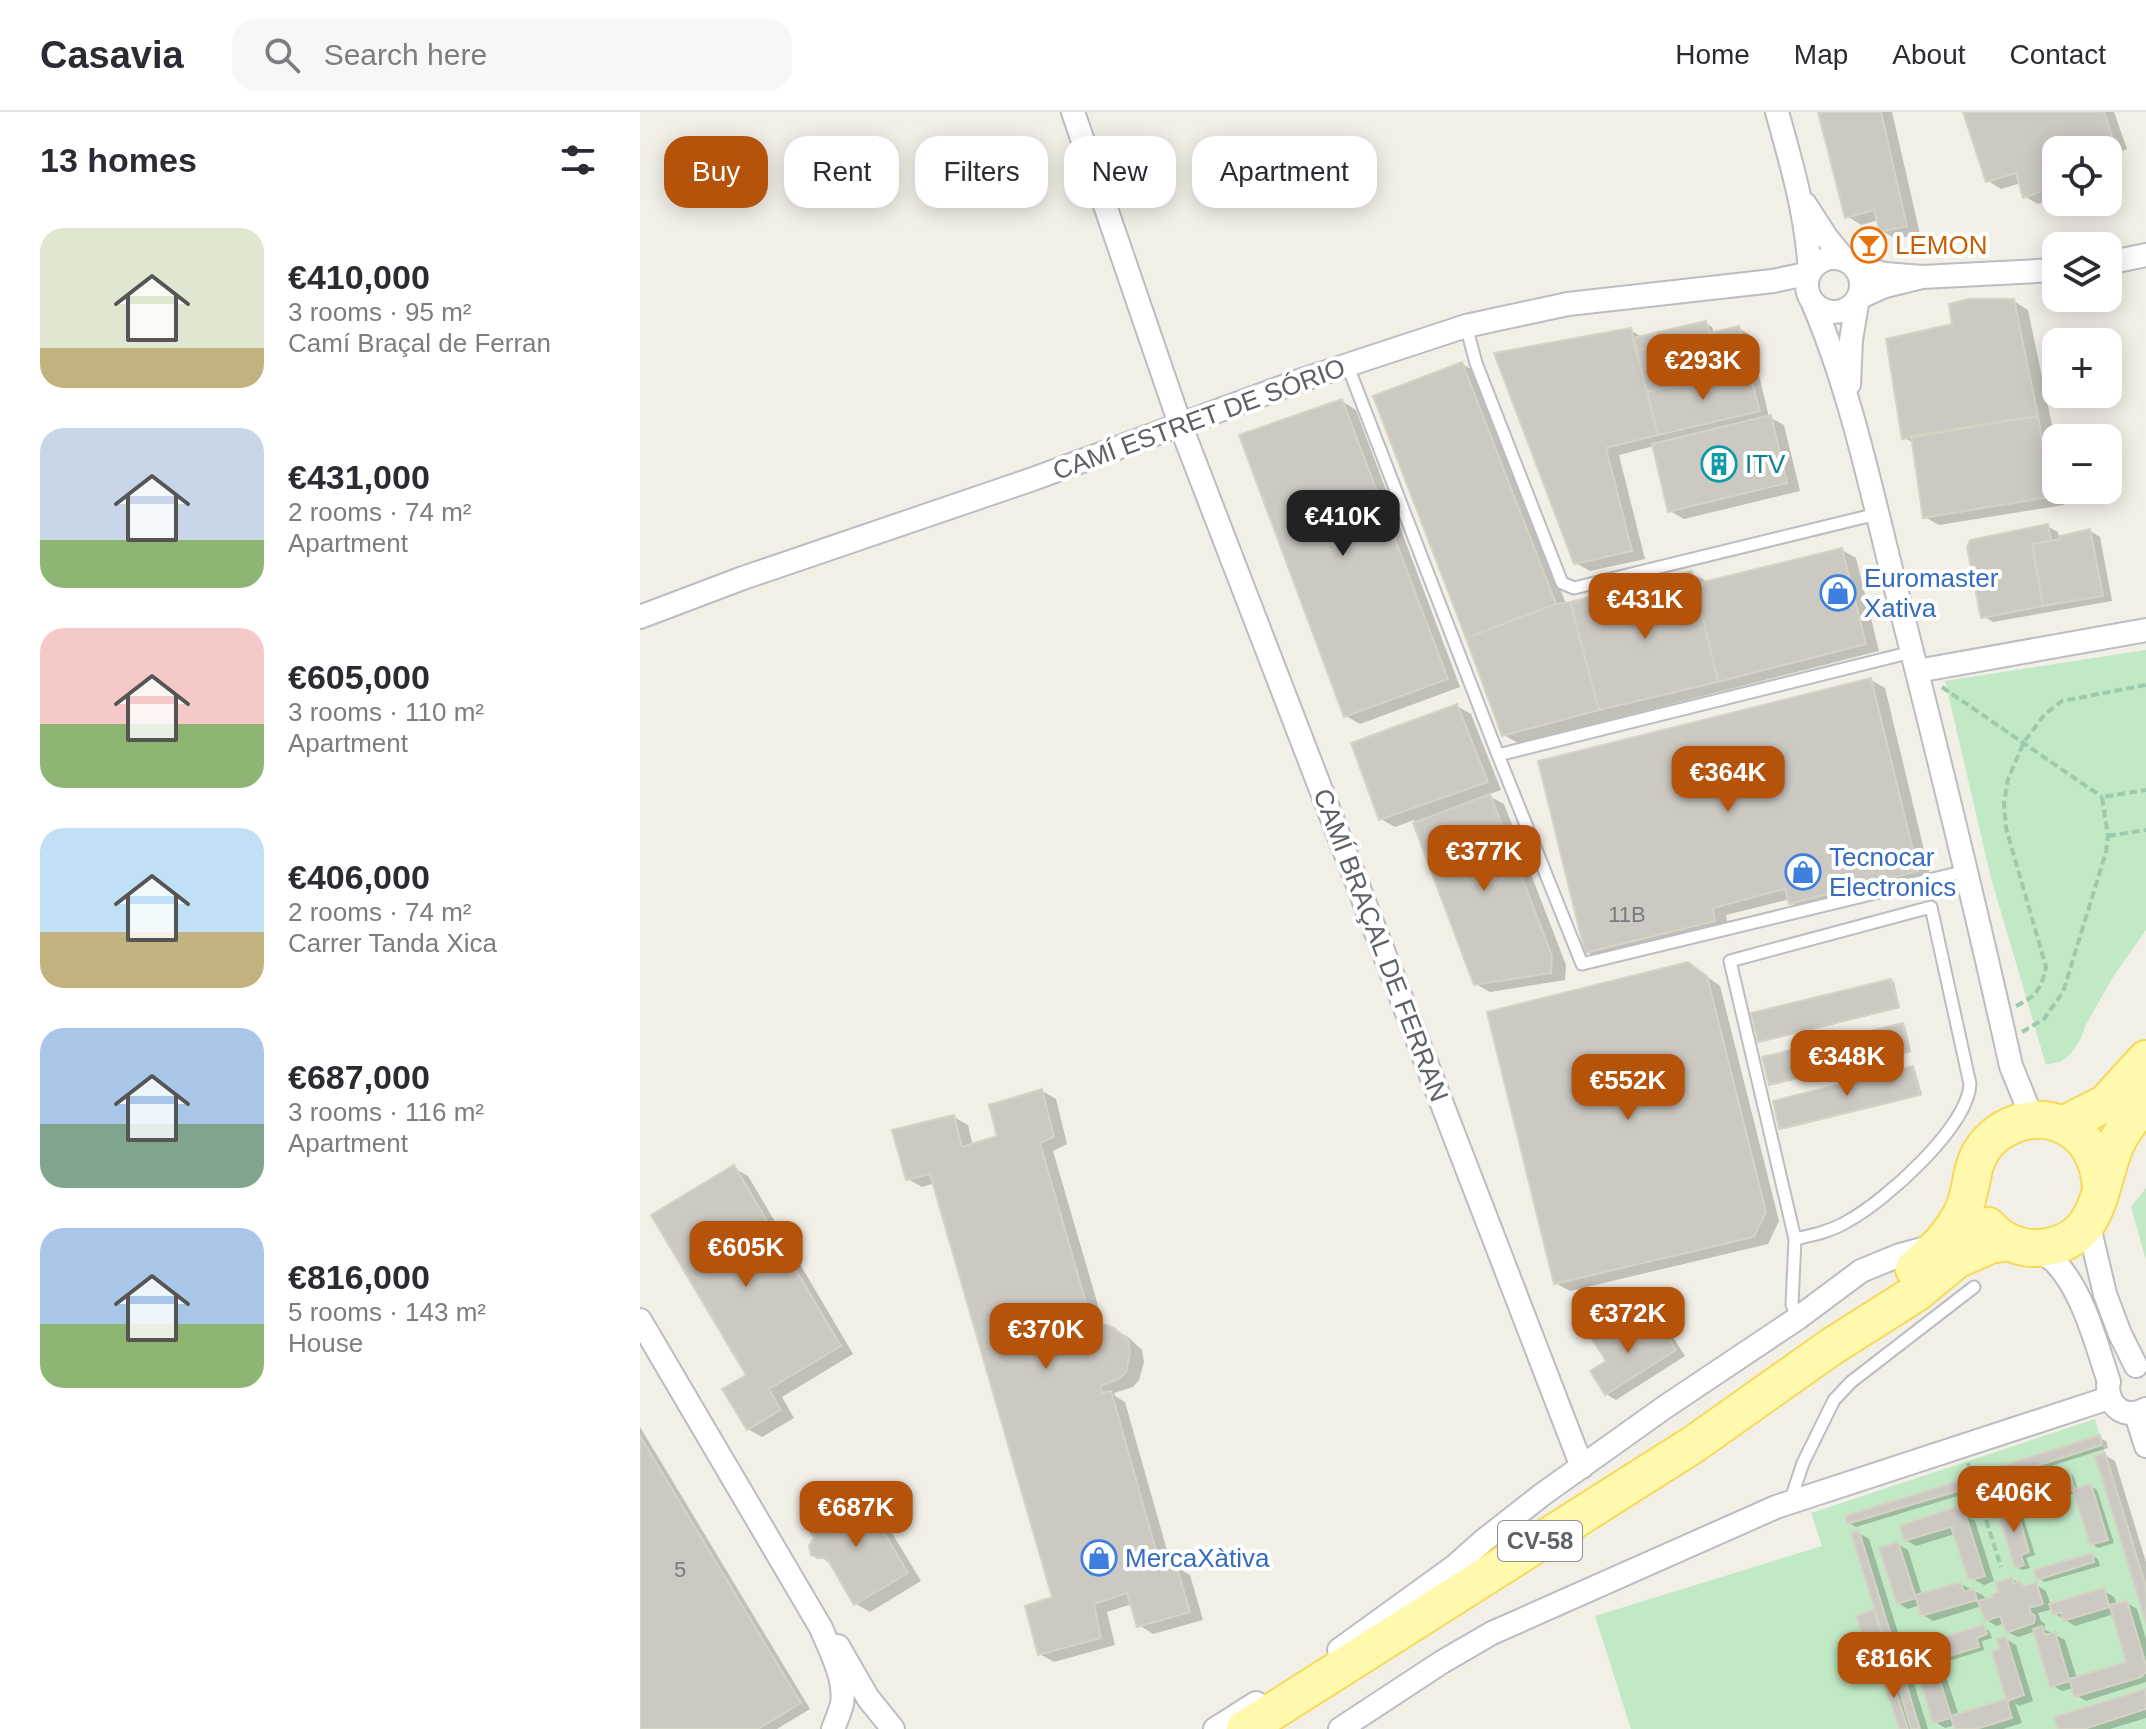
<!DOCTYPE html>
<html lang="en">
<head>
<meta charset="utf-8">
<style>
	body { margin:0; font-family:Helvetica,sans-serif; background:#f7f7f7; color:#2b2b33; height:100vh; display:flex; flex-direction:column; font-size:30px; white-space:nowrap }
	* { box-sizing:border-box; margin:0 }
	p { font-size:26px; color:#7c7c81 }
	.icon { flex:none; width:44px; height:44px; fill:none; stroke:currentColor; stroke-width:2; stroke-linecap:round; stroke-linejoin:round }
	.map { position:relative; flex:1; overflow:hidden }
	.side { display:flex; flex-direction:column; background:#fff; width:640px }
	.side>* { flex:none }
	.guide { position:absolute; left:24px; top:24px; width:760px; height:72px; display:flex; gap:16px }
	.tools { position:absolute; left:1402px; top:24px; display:grid; gap:16px }
	.tools a { display:grid; place-items:center; width:80px; height:80px; border-radius:16px; background:#fff; box-shadow:0 4px 20px #0003; font-size:40px }
	.price { position:absolute; translate:-50% -68px; padding:0 18px; border-radius:16px; background:#b45309; color:#fff; font-size:26px; line-height:52px; filter:drop-shadow(0 2px 4px #0008) }
	.price::after { content:''; position:absolute; left:50%; top:48px; width:24px; height:18px; margin-left:-12px; background:inherit; clip-path:polygon(0 0,100% 0,50% 100%) }
	.price.selected { background:#222; color:#fff }
	ul { padding:0; list-style:none }
	li { display:flex; align-items:center; gap:24px; height:200px; padding:0 40px }
	li span { display:grid; place-items:center; flex:none; width:224px; height:160px; border-radius:24px; color:#555 }
	li>.icon { margin-inline-start:auto }
	span .icon { width:96px; height:96px; fill:#fffc; stroke-width:1 }
	li b { font-size:34px }
	h2 { display:flex; justify-content:space-between; align-items:center; height:96px; padding:0 40px; font-size:34px }
	.chip { padding:0 28px; border-radius:24px; background:#fff; box-shadow:0 4px 20px #0003; font-size:28px; line-height:72px }
	.chip.selected { background:#b45309; color:#fff }
	header { display:flex; align-items:center; gap:48px; box-sizing:border-box; height:112px; padding:0 40px; background:#fff; border-bottom:2px solid #e1e1e2 }
	header strong { font-size:38px }
	nav { display:flex; gap:44px; margin-inline-start:auto; font-size:28px }
	.search { width:560px; height:72px; background:#f7f7f7; display:flex; align-items:center; gap:20px; box-sizing:border-box; padding:0 28px; border-radius:24px; color:#7c7c81; font-size:30px }
	main { display:flex; flex:1; min-height:0 }
	.map>svg:first-child { display:block }
	.green { fill:#c2e9c6 }
	.shadow { fill:#0003; fill-rule:evenodd }
	.building { fill:#ccc9c3; stroke:#d6d2c4; stroke-width:2 }
	.lines { fill:none; stroke-linecap:round; stroke-linejoin:round }
	.lane-casing { stroke:#bbbdc2; stroke-width:15 }
	.street-casing { stroke:#bbbdc2; stroke-width:26 }
	.primary-casing { stroke:#f7d959; stroke-width:40 }
	.path { stroke:#9bcaad; stroke-width:4; stroke-dasharray:8 4; stroke-linecap:butt }
	.lane { stroke:#fff; stroke-width:11 }
	.street { stroke:#fff; stroke-width:22 }
	.primary { stroke:#fff9ad; stroke-width:36 }
	.labels { text-anchor:middle; stroke-width:8; stroke-linejoin:round; paint-order:stroke }
	.number-label { font-size:22px; fill:#7a7b7e }
	.shield { fill:#fff; stroke:#8e9095; stroke-width:2 }
	.shield-label { font-size:24px; font-weight:bold; fill:#5e6167 }
	.food-label { font-size:26px; fill:#c56008; stroke:#fff; text-anchor:start }
	.street-label { font-size:26px; fill:#5e6167; stroke:#fff }
	.culture-label { font-size:26px; fill:#0d838f; stroke:#fff; text-anchor:start }
	.shop-label { font-size:26px; fill:#366cbe; stroke:#fff; text-anchor:start }
</style>
</head>
<body>
<header>
<strong>Casavia</strong>
<div class="search"><svg class="icon" aria-label="search" viewBox="0 0 24 24"><circle cx="10" cy="10" r="6"/><path d="M15 15l6 6"/></svg>Search here</div>
<nav><a>Home</a><a>Map</a><a>About</a><a>Contact</a></nav>
</header>
<main>
<section class="side">
<h2>13 homes<svg class="icon" aria-label="filters" viewBox="0 0 24 24"><path d="M4 7h16M4 17h16"/><circle cx="9" cy="7" r="2"/><circle cx="15" cy="17" r="2"/></svg></h2>
<ul>
<li><span style="background:linear-gradient(#dfe7d0 75%,#c2b280 0)"><svg class="icon" aria-label="home" viewBox="0 0 24 24"><path d="M3 11l9-7 9 7M6 9v11h12V9"/></svg></span><div><b>€410,000</b><p>3 rooms · 95 m²</p><p>Camí Braçal de Ferran</p></div></li>
<li><span style="background:linear-gradient(#c9d6e8 70%,#8fb573 0)"><svg class="icon" aria-label="home" viewBox="0 0 24 24"><path d="M3 11l9-7 9 7M6 9v11h12V9"/></svg></span><div><b>€431,000</b><p>2 rooms · 74 m²</p><p>Apartment</p></div></li>
<li><span style="background:linear-gradient(#f6c9c9 60%,#8fb573 0)"><svg class="icon" aria-label="home" viewBox="0 0 24 24"><path d="M3 11l9-7 9 7M6 9v11h12V9"/></svg></span><div><b>€605,000</b><p>3 rooms · 110 m²</p><p>Apartment</p></div></li>
<li><span style="background:linear-gradient(#bfe0f5 65%,#c2b280 0)"><svg class="icon" aria-label="home" viewBox="0 0 24 24"><path d="M3 11l9-7 9 7M6 9v11h12V9"/></svg></span><div><b>€406,000</b><p>2 rooms · 74 m²</p><p>Carrer Tanda Xica</p></div></li>
<li><span style="background:linear-gradient(#a9c7e8 60%,#7fa58c 0)"><svg class="icon" aria-label="home" viewBox="0 0 24 24"><path d="M3 11l9-7 9 7M6 9v11h12V9"/></svg></span><div><b>€687,000</b><p>3 rooms · 116 m²</p><p>Apartment</p></div></li>
<li><span style="background:linear-gradient(#a9c7e8 60%,#8fb573 0)"><svg class="icon" aria-label="home" viewBox="0 0 24 24"><path d="M3 11l9-7 9 7M6 9v11h12V9"/></svg></span><div><b>€816,000</b><p>5 rooms · 143 m²</p><p>House</p></div></li>
</ul>
</section>
<div class="map">
<svg width="1506" height="1617" viewBox="0 0 1506 1617">
	<rect width="100%" height="100%" fill="#f1efe6"/>
	<path class="green" d="M1506 538V818L1473 865 1444 916C1443 927 1431 944 1420 950 1419 950 1408 952 1406 953L1351 766 1305 569Z
		M1506 1076V1148L1491 1095Z
		M1455 1307 1506 1475V1617H991L955 1504 1182 1434 1171 1401Z"/>
	<path class="shadow" d="M1180 0H1252L1280 122 1256 127 1242 119 1239 108 1221 113 1207 104Z
		M1325 0H1474L1487 37 1468 44V38H1416V86L1398 92 1384 84 1381 71 1361 77 1347 68Z
		M1374 189 1388 198 1412 313 1416 342V378H1421L1424 393 1299 413 1285 405 1273 331 1263 325Z
		M1066 211 1072 215 1074 222 1098 216 1109 222 1129 305 1144 313 1160 379 1044 407 1030 399 1014 334 979 343 1005 447 950 459 936 451 990 218 1004 226Z
		M822 252 836 260 926 492 1051 461 1066 469V472L1202 438 1216 446 1239 539 878 631 864 623Z
		M702 289 716 298 820 575 720 612 706 604Z
		M1407 414 1418 420 1419 426 1450 419 1460 425 1472 489 1353 510 1343 504Z
		M1231 568 1245 576 1291 767 1165 799 1151 791 1150 787 1086 803 1088 816 961 848 947 840Z
		M817 594 831 602 861 678 847 683 864 692 926 853 925 868 850 880 836 872 774 708 755 715 741 707Z
		M1062 861 1080 874 1139 1109 1128 1132 930 1179 915 1171Z
		M1251 869 1254 870 1260 896 1122 930 1120 928Z
		M1262 913 1265 914 1271 940 1133 973 1131 972Z
		M1273 956 1275 958 1282 983 1144 1017 1141 1016Z
		M402 979 416 987 427 1032 413 1039 464 1214 473 1217 488 1225 502 1238 504 1250 499 1268 493 1275 474 1281 475 1284 485 1290 532 1456 536 1455 550 1463 563 1508 513 1522 499 1513 492 1492 467 1500 475 1533 414 1550 400 1542 415 1487 295 1071 282 1075 268 1067 314 1005 328 1013 333 1034 359 1026Z
		M94 1056 108 1064 213 1242 142 1285 154 1306 122 1325 108 1317V1264Z
		M969 1211 980 1217 989 1232 1019 1213 1029 1219 1045 1244 976 1288 966 1282Z
		M0 1315 170 1597 137 1617H0Z
		M1459 1326 1466 1329 1468 1336 1351 1373 1344 1369Z
		M1465 1343 1475 1349 1506 1450V1504Z
		M1427 1360 1430 1362H1426L1433 1382 1381 1398 1395 1443 1386 1446 1390 1456 1383 1458 1376 1455 1360 1401 1378 1396 1372 1373Z
		M1431 1362 1433 1364 1438 1378 1451 1374 1457 1378 1474 1431 1458 1436 1452 1432Z
		M1325 1369 1331 1373 1334 1379 1216 1415 1209 1411Z
		M204 1390 218 1398 220 1402 238 1391 252 1399 261 1415 252 1421 281 1469 230 1500 216 1492 192 1452 173 1441Z
		M1315 1397 1335 1409 1354 1469 1344 1473 1329 1465 1315 1422 1276 1434 1266 1428Z
		M1219 1421 1229 1427 1288 1617H1261L1243 1565 1236 1561 1219 1505 1237 1498Z
		M1258 1432 1268 1438 1282 1483 1321 1472 1344 1484 1346 1489 1355 1487 1372 1467 1387 1475 1396 1473 1406 1479 1411 1494 1464 1479 1474 1485 1477 1493 1487 1491 1497 1497 1506 1527V1570L1446 1589 1436 1583 1434 1576 1422 1579 1412 1573 1396 1519 1378 1525 1367 1520 1364 1511 1357 1514 1346 1508 1342 1494 1293 1509 1283 1503 1280 1493 1268 1497 1258 1491ZM1413 1497 1414 1501 1435 1514 1474 1502 1489 1551 1437 1567 1425 1528 1404 1517 1405 1512 1401 1509 1398 1501Z
		M1451 1443 1458 1447 1460 1454 1405 1470 1398 1466Z
		M1343 1515 1349 1519 1352 1526 1342 1529 1344 1538 1303 1551 1296 1547Z
		M1366 1527 1376 1533 1393 1589 1379 1594 1375 1591 1382 1611 1363 1617H1317L1315 1613 1305 1616 1295 1610 1294 1552 1304 1558 1319 1604 1366 1589 1370 1591 1355 1541 1362 1538Z
		M1506 1579V1606L1470 1617H1420Z"/>
	<path class="building" d="M1178 0H1241L1267 114 1240 120 1234 98 1205 106Z
		M1323 0H1464L1474 30 1450 38H1416V74L1383 86 1376 61 1346 70Z
		M1329 187H1374L1398 304 1262 327 1246 227 1312 212 1309 192Z
		M1066 209 1070 221 996 239 993 226Z
		M1099 214 1110 256 1007 280 996 239Z
		M991 216 1018 323 966 336 992 439 934 452 854 241Z
		M822 250 916 492 826 526 733 284Z
		M1108 256 1120 299 1018 323 1007 280Z
		M702 287 808 567 704 605 599 323Z
		M1131 303 1147 371 1028 400 1012 332Z
		M1398 304 1410 385 1283 406 1271 324Z
		M1408 412 1411 429 1392 432 1403 494 1341 506 1327 435 1330 428Z
		M1450 417 1463 484 1403 494 1392 432 1420 427V424Z
		M1202 436 1226 532 1078 570 1055 472Z
		M1052 459 1078 570 959 598 930 490Z
		M930 490 959 598 862 624 826 526 916 492Z
		M1231 566 1278 759 1149 792 1145 777 1073 796 1075 809 945 841 898 649Z
		M817 592 848 670 739 708 711 631Z
		M850 682 912 844 911 861 834 873 773 711Z
		M1048 850 1067 864 1126 1100 1114 1125 914 1172 847 900Z
		M1251 867 1259 895 1118 930 1111 901Z
		M1263 911 1269 939 1129 973 1122 945Z
		M1273 954 1280 983 1139 1017 1133 989Z
		M402 977 414 1025 400 1031 450 1205 441 1208 445 1216 462 1212 473 1215 488 1228 490 1241 486 1260 479 1267 461 1274 462 1281 471 1279 521 1456 536 1453 550 1500 497 1515 487 1481 454 1492 461 1526 398 1543 385 1494 412 1485 290 1062 266 1068 252 1018 314 1003 322 1035 357 1024 349 993Z
		M94 1053 201 1234 129 1277 141 1298 107 1318 82 1277 106 1263 11 1103Z
		M969 1209 984 1233 1019 1210 1036 1238 965 1283 950 1259 966 1249 949 1222Z
		M1460 1323 1462 1333 1343 1371 1340 1361Z
		M0 1324 161 1591 118 1617H0Z
		M1465 1341 1506 1475V1511L1455 1344Z
		M1421 1356V1359L1427 1358 1433 1377 1376 1394 1370 1371Z
		M1325 1367 1328 1376 1207 1412 1205 1404Z
		M1451 1372 1468 1428 1450 1433 1433 1377Z
		M204 1387 212 1403 238 1389 248 1407 239 1412 268 1461 214 1493 186 1445 178 1446 171 1443 169 1434 174 1426 165 1411Z
		M1376 1394 1389 1440 1381 1443 1384 1453 1375 1456 1357 1399Z
		M1315 1395 1325 1401 1345 1464 1332 1468 1328 1466 1311 1415 1264 1429 1260 1414Z
		M1219 1419 1280 1617H1271L1253 1557 1211 1421Z
		M1258 1430 1275 1483 1321 1470 1324 1480 1334 1476 1337 1488 1281 1504 1276 1486 1257 1492 1239 1436Z
		M1452 1441 1454 1450 1397 1468 1394 1458Z
		M1372 1465 1374 1472 1380 1469 1382 1475 1396 1470 1403 1492 1389 1496 1391 1501 1395 1504 1394 1511 1366 1521 1360 1504 1345 1509 1338 1489 1353 1485 1352 1483 1358 1480 1356 1471Z
		M1464 1476 1469 1493 1487 1489 1506 1553V1560L1501 1565 1434 1585 1430 1569 1410 1575 1393 1517 1402 1514 1405 1523 1415 1520 1429 1567 1486 1550 1470 1495 1423 1509 1421 1500 1413 1503 1409 1492Z
		M1234 1497 1253 1557 1235 1562 1216 1504Z
		M1343 1513 1347 1522 1337 1526 1339 1535 1295 1548 1289 1530Z
		M1366 1525 1384 1583 1367 1589 1372 1606 1336 1617H1315L1311 1606 1293 1611 1276 1555 1294 1550 1311 1604 1366 1587 1352 1540 1360 1537 1357 1527Z
		M1249 1558 1268 1617H1259L1241 1560Z
		M1506 1577V1597L1444 1617H1418L1414 1605Z"/>
	<g class="lines">
		<defs>
			<path id="lane" d="M826 214 836 251 922 471 934 476 1237 402
				M707 252 858 643 1272 540
				M858 643 942 852 1326 759
				M1155 1127C1173 1123 1192 1119 1208 1109 1245 1089 1328 1015 1330 972L1291 795 1090 849 1155 1127 1152 1193 1158 1206
				M1150 1390 1163 1351 1194 1288 1211 1270 1334 1175"/>
			<path id="street" d="M433 0 540 312 942 1355
				M1165 92 1187 126 1205 148
				M1167 173a27 27 0 1 1 54 0a27 27 0 1 1-54 0Z
				M1468 151 1506 143
				M1282 165 1416 158
				M1172 189C1212 282 1232 383 1257 481 1297 638 1336 796 1371 954L1393 1008
				M1209 272 1211 228 1218 186 1245 174 1282 165 1245 162 1213 153
				M0 505 103 466 393 367 659 269 826 214 928 192 1133 169 1170 161C1167 105 1152 53 1137 0
				M1277 559 1506 518
				M1448 1110 1465 1182 1480 1222 1496 1254
				M1393 1137C1400 1141 1409 1144 1415 1150 1443 1179 1456 1231 1469 1270
				M0 1208 181 1516C190 1538 206 1567 202 1592 200 1600 196 1609 193 1617
				M1468 1273C1468 1296 1486 1308 1506 1297
				M1496 1302 1506 1334
				M198 1534 228 1586 253 1617
				M699 1538 815 1454 843 1429 903 1382 1025 1295 1158 1206 1221 1159 1260 1143 1293 1134
				M575 1617 616 1591
				M700 1617 802 1550 852 1521 1136 1395 1469 1286"/>
			<path id="primary" d="M1423 1013 1466 991 1506 947
				M1348 1114C1360 1128 1379 1137 1397 1136 1460 1133 1457 1079 1475 1034 1482 1017 1496 1002 1506 988
				M1274 1157C1294 1139 1309 1126 1322 1101 1330 1085 1330 1070 1335 1053 1346 1017 1390 997 1425 1014 1449 1026 1459 1049 1461 1075
				M605 1617 1054 1332 1191 1235 1276 1181 1316 1148 1350 1133 1367 1130"/>
		</defs>
		<use href="#lane" class="lane-casing"/>
		<use href="#street" class="street-casing"/>
		<use href="#primary" class="primary-casing"/>
		<path class="path" d="M1302 575 1462 685
			M1468 724 1506 718
			M1376 894C1397 884 1401 877 1406 855L1366 716 1364 691 1368 667 1384 630 1405 602 1422 589 1506 573
			M1382 920 1404 907 1423 880 1466 740 1468 724 1462 685 1506 678
			M1328 1351 1361 1455"/>
		<use href="#lane" class="lane"/>
		<use href="#street" class="street"/>
		<use href="#primary" class="primary"/>
	</g>
	<defs>
		<symbol id="bar-ring" viewBox="-11 -11 22 22"><circle r="9.5" fill="#fff" stroke="#e8710a" stroke-width="1.5"/><path d="M-6-5H6L.8 .8V4.5H3.5V6h-7V4.5H-.8V.8Z" fill="#e8710a"/></symbol>
		<symbol id="building-ring" viewBox="-11 -11 22 22"><circle r="9.5" fill="#fff" stroke="#0f9aa8" stroke-width="1.5"/><path d="M-4-6H4V6H1V3H-1V6H-4ZM-2.5-4.3h1.7v1.8h-1.7ZM.8-4.3h1.7v1.8H.8ZM-2.5-1h1.7V.8h-1.7ZM.8-1h1.7V.8H.8Z" fill="#0f9aa8"/></symbol>
		<symbol id="shop-ring" viewBox="-11 -11 22 22"><circle r="9.5" fill="#fff" stroke="#3f7fe0" stroke-width="1.5"/><path d="M-5-2.5h2.3a2.7 3.5 0 0 1 5.4 0H5L5.5 6h-11ZM-1.5-2.5h3a1.5 2.3 0 0 0-3 0Z" fill="#3f7fe0"/></symbol>
	</defs>
	<g fill-rule="evenodd">
		<use href="#bar-ring" x="1209" y="113" width="40" height="40"/>
		<use href="#building-ring" x="1059" y="332" width="40" height="40"/>
		<use href="#shop-ring" x="1178" y="461" width="40" height="40"/>
		<use href="#shop-ring" x="1143" y="740" width="40" height="40"/>
		<use href="#shop-ring" x="439" y="1426" width="40" height="40"/>
	</g>
	<g class="labels">
		<g class="number-label">
			<text x="987" y="810">11B</text>
			<text x="40" y="1465">5</text>
		</g>
		<rect class="shield" x="858" y="1409" width="84" height="40" rx="6"/>
		<g class="shield-label">
			<text x="900" y="1437">CV-58</text>
		</g>
		<g class="food-label">
			<text x="1255" y="142">LEMON</text>
		</g>
		<g class="street-label">
			<text transform="translate(559 307) rotate(-20)" y="9">CAMÍ ESTRET DE SÓRIO</text>
			<text transform="translate(741 833) rotate(69)" y="9">CAMÍ BRAÇAL DE FERRAN</text>
		</g>
		<g class="culture-label">
			<text x="1105" y="361">ITV</text>
		</g>
		<g class="shop-label">
			<text x="1224" y="475">Euromaster<tspan x="1224" dy="30">Xativa</tspan></text>
			<text x="1189" y="754">Tecnocar<tspan x="1189" dy="30">Electronics</tspan></text>
			<text x="485" y="1455">MercaXàtiva</text>
		</g>
	</g>
</svg>
<div class="tools">
<a><svg class="icon" aria-label="locate" viewBox="0 0 24 24"><circle cx="12" cy="12" r="6"/><path d="M12 2v4M12 18v4M2 12h4M18 12h4"/></svg></a>
<a><svg class="icon" aria-label="layers" viewBox="0 0 24 24"><path d="M12 4l9 5-9 5-9-5zM3 14l9 5 9-5"/></svg></a>
<a>+</a>
<a>−</a>
</div>
<b class="price" style="left:1063px;top:290px">€293K</b>
<b class="price selected" style="left:703px;top:446px">€410K</b>
<b class="price" style="left:1005px;top:529px">€431K</b>
<b class="price" style="left:1088px;top:702px">€364K</b>
<b class="price" style="left:844px;top:781px">€377K</b>
<b class="price" style="left:1207px;top:986px">€348K</b>
<b class="price" style="left:988px;top:1010px">€552K</b>
<b class="price" style="left:106px;top:1177px">€605K</b>
<b class="price" style="left:988px;top:1243px">€372K</b>
<b class="price" style="left:406px;top:1259px">€370K</b>
<b class="price" style="left:1374px;top:1422px">€406K</b>
<b class="price" style="left:216px;top:1437px">€687K</b>
<b class="price" style="left:1254px;top:1588px">€816K</b>
<div class="guide">
<a class="chip selected">Buy</a>
<a class="chip">Rent</a>
<a class="chip">Filters</a>
<a class="chip">New</a>
<a class="chip">Apartment</a>
</div>
</div>
</main>
</body>
</html>
